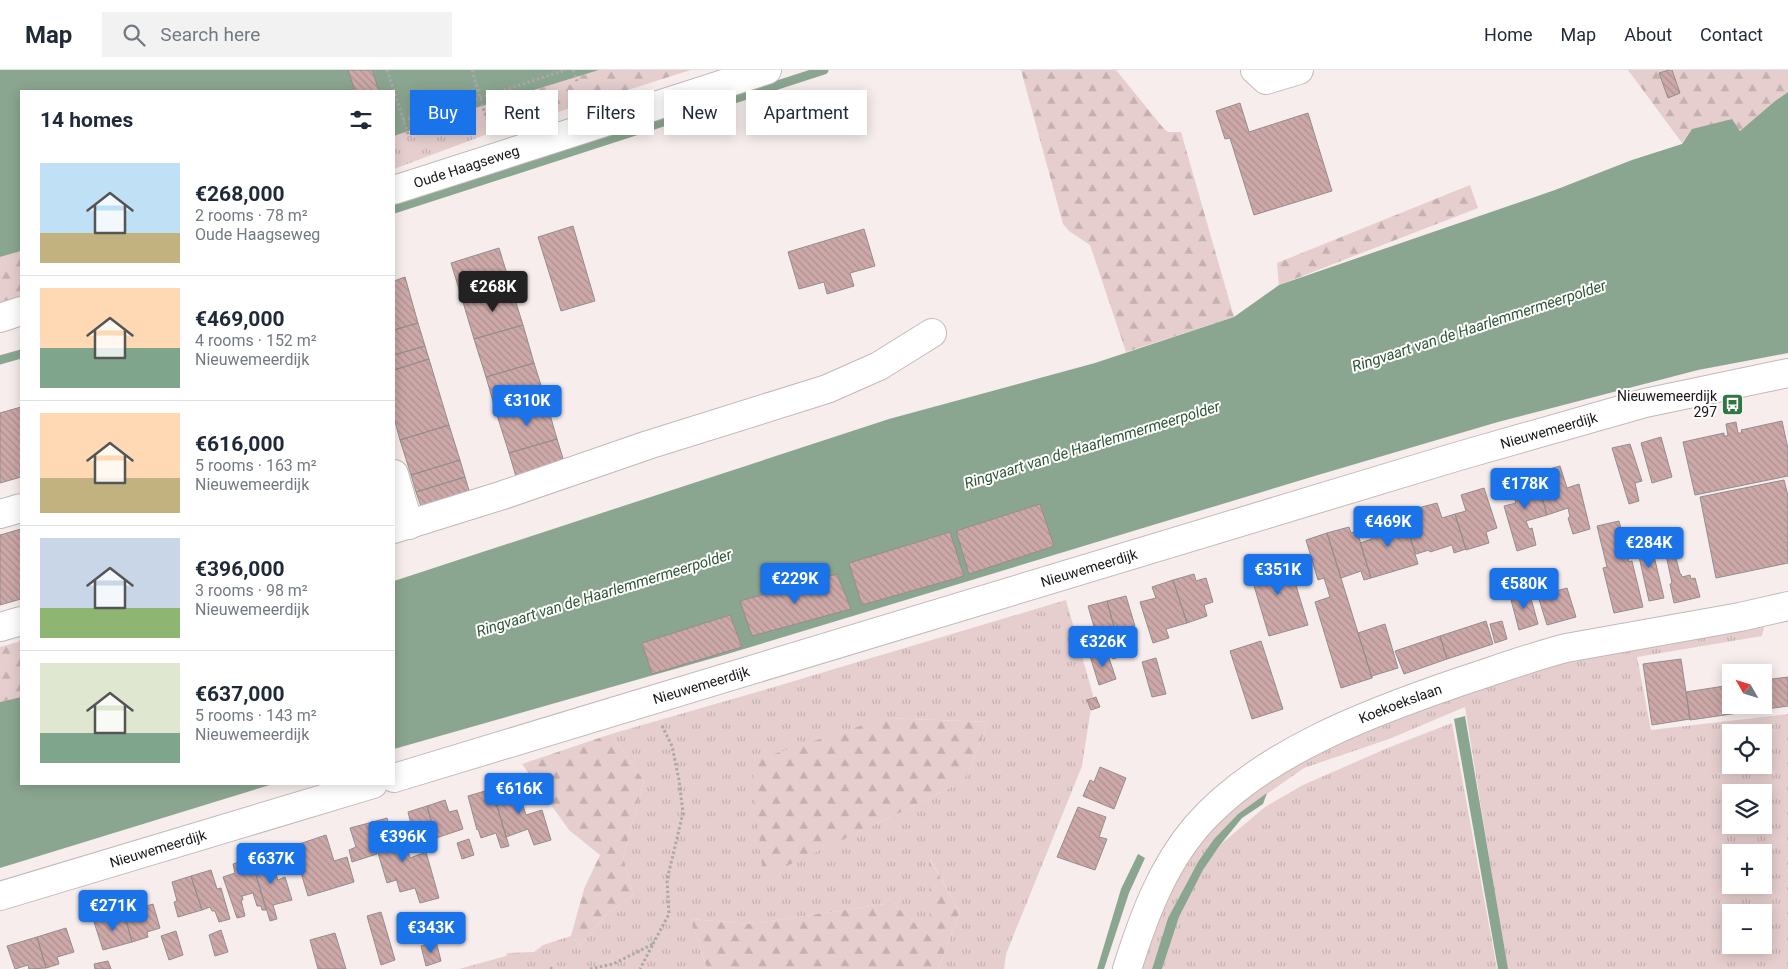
<!DOCTYPE html>
<html lang="en">
<head>
<meta charset="utf-8">
<style>
	body { margin:0; font-family:Roboto,sans-serif; background:#f2f2f3; color:#1f2937; height:100vh; display:flex; flex-direction:column; font-size:19px; white-space:nowrap }
	* { box-sizing:border-box; margin:0 }
	p { font-size:16px; color:#747a83 }
	.icon { flex:none; width:28px; height:28px; fill:none; stroke:currentColor; stroke-width:2; stroke-linecap:round; stroke-linejoin:round }
	.map { position:relative; flex:1; overflow:hidden }
	.details { position:absolute; left:20px; top:20px; width:375px; height:695px; display:flex; flex-direction:column; background:#fff; border-radius:0px; box-shadow:0 2px 12px #0003 }
	.details>* { flex:none }
	.top-card { position:absolute; left:410px; top:20px; width:475px; height:45px; display:flex; gap:10px }
	.needle { width:32px; rotate:309deg }
	.tools { position:absolute; left:1722px; top:594px; display:grid; gap:10px }
	.tools a { display:grid; place-items:center; width:50px; height:50px; border-radius:0px; background:#fff; box-shadow:0 2px 12px #0003; font-size:25px }
	.price { position:absolute; translate:-50% -42px; padding:0 11px; border-radius:5px; background:#1a73e8; color:#fff; font-size:16px; line-height:32px; filter:drop-shadow(0 1px 2px #0008) }
	.price::after { content:''; position:absolute; left:50%; top:30px; width:15px; height:11px; margin-left:-8px; background:inherit; clip-path:polygon(0 0,100% 0,50% 100%) }
	.price.selected { background:#222; color:#fff }
	ul { padding:0; list-style:none }
	li { display:flex; align-items:center; gap:15px; height:125px; padding:0 20px }
	li+li { border-top:1px solid #e0e1e3 }
	li span { display:grid; place-items:center; flex:none; width:140px; height:100px; border-radius:0px; color:#555 }
	li>.icon { margin-inline-start:auto }
	span .icon { width:60px; height:60px; fill:#fffc; stroke-width:1 }
	li b { font-size:21px }
	h2 { display:flex; justify-content:space-between; align-items:center; height:60px; padding:0 20px; font-size:21px }
	.chip { padding:0 18px; border-radius:0px; background:#fff; box-shadow:0 2px 12px #0003; font-size:18px; line-height:45px }
	.chip.selected { background:#1a73e8; color:#fff }
	header { display:flex; align-items:center; gap:30px; box-sizing:border-box; height:70px; padding:0 25px; background:#fff; border-bottom:1px solid #e0e1e3 }
	header strong { font-size:24px }
	nav { display:flex; gap:28px; margin-inline-start:auto; font-size:18px }
	.search { width:350px; height:45px; background:#f2f2f3; display:flex; align-items:center; gap:12px; box-sizing:border-box; padding:0 18px; border-radius:0px; color:#747a83; font-size:19px }
	.map>svg:first-child { display:block }
	.grass { fill:url(#grass-tufts); fill-rule:evenodd }
	.forest { fill:url(#forest-firs) }
	.water { fill:#8ba690 }
	.lines { fill:none; stroke-linecap:round; stroke-linejoin:round }
	.stream { stroke:#8ba690; stroke-width:9 }
	.building { fill:url(#building-back-hatch); stroke:#958d8d }
	.minor-casing { stroke:#c2b9b9; stroke-width:30 }
	.path { stroke:#aea7a7; stroke-width:3; stroke-dasharray:2.5 2.5; stroke-linecap:butt }
	.minor { stroke:#fff; stroke-width:28 }
	.labels { text-anchor:middle; stroke-width:4; stroke-linejoin:round; paint-order:stroke }
	.street-label { font-size:14px; fill:#191616; stroke:#fefcfc }
	.poi-label { font-size:14px; fill:#191616; stroke:#fefcfc; text-anchor:end }
	.water-label { font-size:15px; font-style:italic; fill:#2b5736; stroke:#fefcfc }
</style>
</head>
<body>
<header>
<strong>Map</strong>
<div class="search"><svg class="icon" aria-label="search" viewBox="0 0 24 24"><circle cx="10" cy="10" r="6"/><path d="M15 15l6 6"/></svg>Search here</div>
<nav><a>Home</a><a>Map</a><a>About</a><a>Contact</a></nav>
</header>
<div class="map">
<svg width="1788" height="899" viewBox="0 0 1788 899">
	<defs>
		<pattern id="grass-tufts" width="24" height="20" patternUnits="userSpaceOnUse" patternTransform="scale(1.25)"><rect width="24" height="20" fill="#e6cece"/><path d="M3 7l-1-3M5 7V3M7 7l1-3M15 17l-1-3M17 17v-4M19 17l1-3" fill="none" stroke="#c5b0b0"/></pattern>
		<pattern id="forest-firs" width="22" height="20" patternUnits="userSpaceOnUse" patternTransform="scale(1.25)"><rect width="22" height="20" fill="#e6cece"/><path d="M5 1l3.5 6h-7zM16 11l3.5 6h-7z" fill="#c5b0b0"/></pattern>
		<pattern id="building-back-hatch" width="6" height="6" patternUnits="userSpaceOnUse" patternTransform="scale(1.25)"><rect width="6" height="6" fill="#cda8a8"/><path d="M-1 5l2 2M0 0l6 6M5-1l2 2" fill="none" stroke="#af9090"/></pattern>
	</defs>
	<rect width="100%" height="100%" fill="#f6edec"/>
	<path class="grass" d="M472 39 482 66 394 99V66Z
		M1066 530 1093 625 1082 696 1006 884 1004 899H938L960 842 930 789 931 867 892 833 750 854 691 849 707 899H459L506 886 507 883 534 882 543 875 571 866 580 875 606 845 633 825 623 787 644 711 611 664 774 617ZM885 648 988 652 965 710 889 748 763 806Z
		M1766 549 1762 566 1637 587 1651 660 1788 644V899H1507L1465 637 1389 669 1304 698 1238 744 1214 769 1192 803 1168 848 1152 899H1135L1160 822 1197 765 1243 723 1337 669 1555 592ZM1731 662H1764V695H1731ZM1731 722H1764V755H1731ZM1731 782H1764V815H1731ZM1731 842H1764V875H1731Z
		M1452 653 1497 899H1162L1179 847 1203 800 1220 775 1265 737 1303 715 1390 677Z"/>
	<path class="forest" d="M599 0H691L482 66 472 39Z
		M1021 0H1116L1164 59 1168 62H1181L1234 247 1126 282 1090 175 1069 161 1063 154Z
		M1628 0H1788V22L1775 31 1740 61 1732 50 1692 59 1682 73Z
		M1470 115 1478 138 1279 215 1277 193Z
		M21 181V229L0 236V187Z
		M21 571V627L0 632V577Z
		M885 648 988 652 965 710 889 748 763 807 752 691Z
		M611 664 644 711 623 787 633 825 606 845 580 875 571 866 584 819 600 785 569 760 522 694Z
		M929 788 960 842 938 899H707L691 849 750 854 892 833 930 866Z"/>
	<path class="water" d="M0 0H599L472 39 394 66V21H21V181L0 187Z
		M1788 22V283L1698 300 1498 352 1318 405 724 585 394 679V511L889 349 1095 293 1234 247 1279 215 1555 120 1632 90 1682 74 1692 59 1732 49 1740 61 1775 31Z
		M21 627V714H273L0 798V632Z
		M1465 646 1508 899H1498L1454 649Z
		M1267 723 1263 734 1242 748 1220 775 1203 800 1179 847 1162 899H1152L1168 848 1198 792 1214 769 1238 744Z
		M1138 784 1145 788 1129 823 1104 899H1097L1121 819Z"/>
	<g class="lines">
		<path class="stream" d="M394 139 824 0
			M0 290 21 284"/>
	</g>
	<path class="building" d="M348 0H372L379 21H355Z
		M1669 0H1672L1680 23 1668 28 1659 3Z
		M1240 33 1249 62 1308 43 1332 121 1254 145 1230 68 1225 69 1216 41Z
		M573 156 595 231 561 241 538 167Z
		M864 159 875 196 850 203 854 216 827 224 824 212 799 219 788 182Z
		M499 178 511 217 463 232 451 193Z
		M405 207 418 253 394 260V211Z
		M511 217 523 255 474 269 463 232Z
		M418 253 425 276 394 285V260Z
		M523 255 534 293 486 307 474 269Z
		M425 276 429 289 394 300V285Z
		M429 289 449 355 400 370 394 348V300Z
		M534 293 546 331 497 345 486 307Z
		M546 331 557 369 509 383 497 345Z
		M21 337V407L0 413V343Z
		M1782 351 1788 379V406L1695 425 1683 372 1724 363V366H1728L1726 354 1736 352 1738 363H1742L1741 360Z
		M449 355 460 390 411 405 400 370Z
		M1661 367 1672 407 1652 413 1641 373Z
		M557 369 565 395 517 410 509 383Z
		M1630 374 1642 411 1635 413 1639 431 1629 434 1612 378Z
		M460 390 465 407 416 422 411 405Z
		M1560 396 1567 418 1579 414 1590 459 1573 464 1568 448 1570 447 1568 438 1547 445 1535 403Z
		M1535 403 1547 445 1526 451 1529 459 1532 458 1536 475 1517 481 1504 436 1516 433 1509 411Z
		M465 407 470 424 422 439 416 422Z
		M1784 410 1788 426V493L1716 508 1700 427Z
		M1484 418 1497 458 1486 462 1489 473 1466 480 1455 444 1466 441 1461 425Z
		M1437 433 1442 448 1455 444 1466 479 1454 483 1452 475 1430 482 1429 480 1416 484 1407 457 1422 453 1418 438Z
		M1040 434 1054 476 969 504 956 461Z
		M1391 446 1396 461 1407 457 1418 494 1371 508 1360 473 1372 469 1367 454Z
		M1619 451 1629 492 1632 491 1643 537 1614 543 1603 498 1607 497 1597 456Z
		M1349 457 1351 463 1357 461 1371 508 1364 510 1361 501 1341 508 1327 463Z
		M21 459V529L0 535V465Z
		M950 462 964 506 862 535 849 493Z
		M1327 463 1372 608 1341 618 1315 532 1330 527 1324 508 1318 510 1306 470Z
		M1649 465 1664 528 1649 531 1635 469Z
		M1675 484 1680 504H1681L1682 507 1690 505 1691 509 1695 508 1700 527 1674 533 1670 514 1672 513 1666 485Z
		M1277 485 1278 490 1287 487 1292 505 1294 504 1296 508 1294 509 1308 555 1269 566 1249 499 1258 496 1256 492Z
		M837 504 851 539 752 566 740 531Z
		M1194 504 1196 511 1206 508 1213 532 1204 535 1207 546 1187 553 1173 510Z
		M1173 510 1187 553 1166 559 1169 568 1153 573 1140 532 1156 528 1152 517Z
		M1567 518 1576 547 1547 555 1538 526Z
		M1529 521 1538 554 1519 560 1510 526Z
		M1126 526 1135 556 1125 559 1133 583 1122 586 1107 531Z
		M1107 531 1122 586 1113 589 1108 570 1107 571 1105 565 1097 567 1088 536Z
		M730 545 742 577 652 604 642 573Z
		M1486 551 1493 574 1447 589 1440 566Z
		M1502 551 1507 569 1495 573 1490 554Z
		M1385 554 1398 598 1372 606V608L1358 563Z
		M1440 566 1447 589 1404 604 1395 581Z
		M1261 571 1283 639 1252 649 1230 581Z
		M1107 582 1116 609 1099 615 1090 586Z
		M1156 588 1166 624 1152 627 1142 592Z
		M1681 589 1690 649 1652 655 1643 594Z
		M1788 607V636L1752 641 1751 635H1764V610Z
		M1731 615V635H1751L1752 641 1690 650 1686 622Z
		M1096 627 1100 637 1091 640 1087 630Z
		M1100 697 1126 708 1114 739 1083 726 1090 710 1094 712Z
		M516 713 526 745 542 740 551 770 534 775 528 759 506 767 492 719Z
		M492 719 509 776 501 778 496 763 481 768 478 759 477 760 468 726Z
		M445 730 449 742 457 740 463 759 436 768 427 736Z
		M427 736 436 768 418 773 416 768 410 769 406 755 411 754 408 742Z
		M1078 737 1106 747 1099 767 1107 769 1095 800 1057 787Z
		M387 748 390 759 397 757 402 774 406 773 410 788 426 782 439 828 420 833 415 818 400 822 396 808H395L396 810 387 813 369 753Z
		M369 753 377 784 352 792 349 780 356 777 350 758Z
		M326 765 334 791 347 787 354 812 308 826 293 776Z
		M469 769 474 785 462 789 457 773Z
		M269 784 278 810 285 807 292 830 273 835 277 849 270 851 251 788Z
		M251 788 266 840H262L261 836H257L253 823 242 826 243 830H241L245 846 237 848 223 807 235 803 233 794Z
		M211 800 217 819 221 818 230 849 219 852 215 841H212L210 837 202 840 191 806Z
		M191 806 202 840 178 847 174 832 177 831 172 812Z
		M153 834 160 858 147 862 148 867 132 872 124 843Z
		M381 842 395 890 381 895 367 846Z
		M124 843 132 872 103 880 94 852Z
		M66 858 74 882 57 887 59 894 46 898 37 867Z
		M221 860 228 882 215 886 209 865Z
		M176 861 183 885 169 890 161 866Z
		M335 863 346 899H318L310 870Z
		M37 867 46 898 29 899 28 895 15 899 7 876Z
		M436 871 441 891 426 896 421 876Z
		M108 891 111 899H95L94 894Z"/>
	<g class="lines">
		<defs>
			<g id="minor">
				<path d="M1255 0 1266 10 1299 0"/>
				<path id="s1" d="M394 120 767 0"/>
				<path d="M0 248 21 241"/>
				<path d="M394 404 409 455"/>
				<path d="M0 444 21 438"/>
				<path d="M394 459 503 425 648 375 827 319 879 296 932 263"/>
				<path d="M0 557 21 551"/>
				<path id="s2" d="M394 708 1459 386 1645 333 1788 303"/>
				<path id="s3" d="M0 826 373 714"/>
				<path id="s4" d="M1127 899C1143 849 1161 798 1196 757 1260 683 1371 642 1462 611 1496 600 1531 587 1566 578L1740 547 1788 536"/>
			</g>
		</defs>
		<use href="#minor" class="minor-casing"/>
		<path class="path" d="M387 0 409 67
			M472 0 485 44
			M573 0 577 11
			M403 50 480 28 566 0
			M653 874 669 844 667 810 683 743 679 710 672 676 661 654
			M550 898 554 899
			M590 899 613 894 653 874 640 899"/>
		<use href="#minor" class="minor"/>
	</g>
	<defs>
		<symbol id="bus-square" viewBox="-11 -11 22 22"><rect x="-9" y="-9" width="18" height="18" rx="4" fill="#307744" stroke="#fefcfc"/><path d="M-5-6H5V4H4V6H2V4H-2V6H-4V4H-5ZM-3.5-4V0h7V-4ZM-3.5 1.2v1.5H-2V1.2ZM2 1.2v1.5H3.5V1.2Z" fill="#fff"/></symbol>
	</defs>
	<g fill-rule="evenodd">
		<use href="#bus-square" x="1720" y="322" width="25" height="25"/>
	</g>
	<g class="labels">
		<g class="street-label">
			<text dy="5" stroke="none"><textPath href="#s1" startOffset="76">Oude Haagseweg</textPath></text>
			<text dy="5" stroke="none"><textPath href="#s2" startOffset="1206">Nieuwemeerdijk</textPath></text>
			<text dy="5" stroke="none"><textPath href="#s2" startOffset="726">Nieuwemeerdijk</textPath></text>
			<text dy="5" stroke="none"><textPath href="#s2" startOffset="321">Nieuwemeerdijk</textPath></text>
			<text dy="5" stroke="none"><textPath href="#s4" startOffset="400">Koekoekslaan</textPath></text>
			<text dy="5" stroke="none"><textPath href="#s3" startOffset="165">Nieuwemeerdijk</textPath></text>
		</g>
		<g class="poi-label">
			<text x="1717" y="331">Nieuwemeerdijk<tspan x="1717" dy="16">297</tspan></text>
		</g>
		<g class="water-label">
			<text transform="translate(1479 256) rotate(-18)" y="5">Ringvaart van de Haarlemmermeerpolder</text>
			<text transform="translate(1092 375) rotate(-17)" y="5">Ringvaart van de Haarlemmermeerpolder</text>
			<text transform="translate(604 523) rotate(-17)" y="5">Ringvaart van de Haarlemmermeerpolder</text>
		</g>
	</g>
</svg>
<div class="tools">
<a><svg class="needle" viewBox="-14 -14 28 28"><path d="M0-13l5 13h-10z" fill="#e53935"/><path d="M0 13l5-13h-10z" fill="#747a83"/></svg></a>
<a><svg class="icon" aria-label="locate" viewBox="0 0 24 24"><circle cx="12" cy="12" r="6"/><path d="M12 2v4M12 18v4M2 12h4M18 12h4"/></svg></a>
<a><svg class="icon" aria-label="layers" viewBox="0 0 24 24"><path d="M12 4l9 5-9 5-9-5zM3 14l9 5 9-5"/></svg></a>
<a>+</a>
<a>−</a>
</div>
<b class="price selected" style="left:493px;top:243px">€268K</b>
<b class="price" style="left:527px;top:357px">€310K</b>
<b class="price" style="left:1525px;top:440px">€178K</b>
<b class="price" style="left:1388px;top:478px">€469K</b>
<b class="price" style="left:1649px;top:499px">€284K</b>
<b class="price" style="left:1278px;top:526px">€351K</b>
<b class="price" style="left:795px;top:535px">€229K</b>
<b class="price" style="left:1524px;top:540px">€580K</b>
<b class="price" style="left:1103px;top:598px">€326K</b>
<b class="price" style="left:519px;top:745px">€616K</b>
<b class="price" style="left:403px;top:793px">€396K</b>
<b class="price" style="left:271px;top:815px">€637K</b>
<b class="price" style="left:113px;top:862px">€271K</b>
<b class="price" style="left:431px;top:884px">€343K</b>
<div class="top-card">
<a class="chip selected">Buy</a>
<a class="chip">Rent</a>
<a class="chip">Filters</a>
<a class="chip">New</a>
<a class="chip">Apartment</a>
</div>
<section class="details">
<h2>14 homes<svg class="icon" aria-label="filters" viewBox="0 0 24 24"><path d="M4 7h16M4 17h16"/><circle cx="9" cy="7" r="2"/><circle cx="15" cy="17" r="2"/></svg></h2>
<ul>
<li><span style="background:linear-gradient(#bfe0f5 70%,#c2b280 0)"><svg class="icon" aria-label="home" viewBox="0 0 24 24"><path d="M3 11l9-7 9 7M6 9v11h12V9"/></svg></span><div><b>€268,000</b><p>2 rooms · 78 m²</p><p>Oude Haagseweg</p></div></li>
<li><span style="background:linear-gradient(#ffd9b3 60%,#7fa58c 0)"><svg class="icon" aria-label="home" viewBox="0 0 24 24"><path d="M3 11l9-7 9 7M6 9v11h12V9"/></svg></span><div><b>€469,000</b><p>4 rooms · 152 m²</p><p>Nieuwemeerdijk</p></div></li>
<li><span style="background:linear-gradient(#ffd9b3 65%,#c2b280 0)"><svg class="icon" aria-label="home" viewBox="0 0 24 24"><path d="M3 11l9-7 9 7M6 9v11h12V9"/></svg></span><div><b>€616,000</b><p>5 rooms · 163 m²</p><p>Nieuwemeerdijk</p></div></li>
<li><span style="background:linear-gradient(#c9d6e8 70%,#8fb573 0)"><svg class="icon" aria-label="home" viewBox="0 0 24 24"><path d="M3 11l9-7 9 7M6 9v11h12V9"/></svg></span><div><b>€396,000</b><p>3 rooms · 98 m²</p><p>Nieuwemeerdijk</p></div></li>
<li><span style="background:linear-gradient(#dfe7d0 70%,#7fa58c 0)"><svg class="icon" aria-label="home" viewBox="0 0 24 24"><path d="M3 11l9-7 9 7M6 9v11h12V9"/></svg></span><div><b>€637,000</b><p>5 rooms · 143 m²</p><p>Nieuwemeerdijk</p></div></li>
</ul>
</section>
</div>
</body>
</html>
